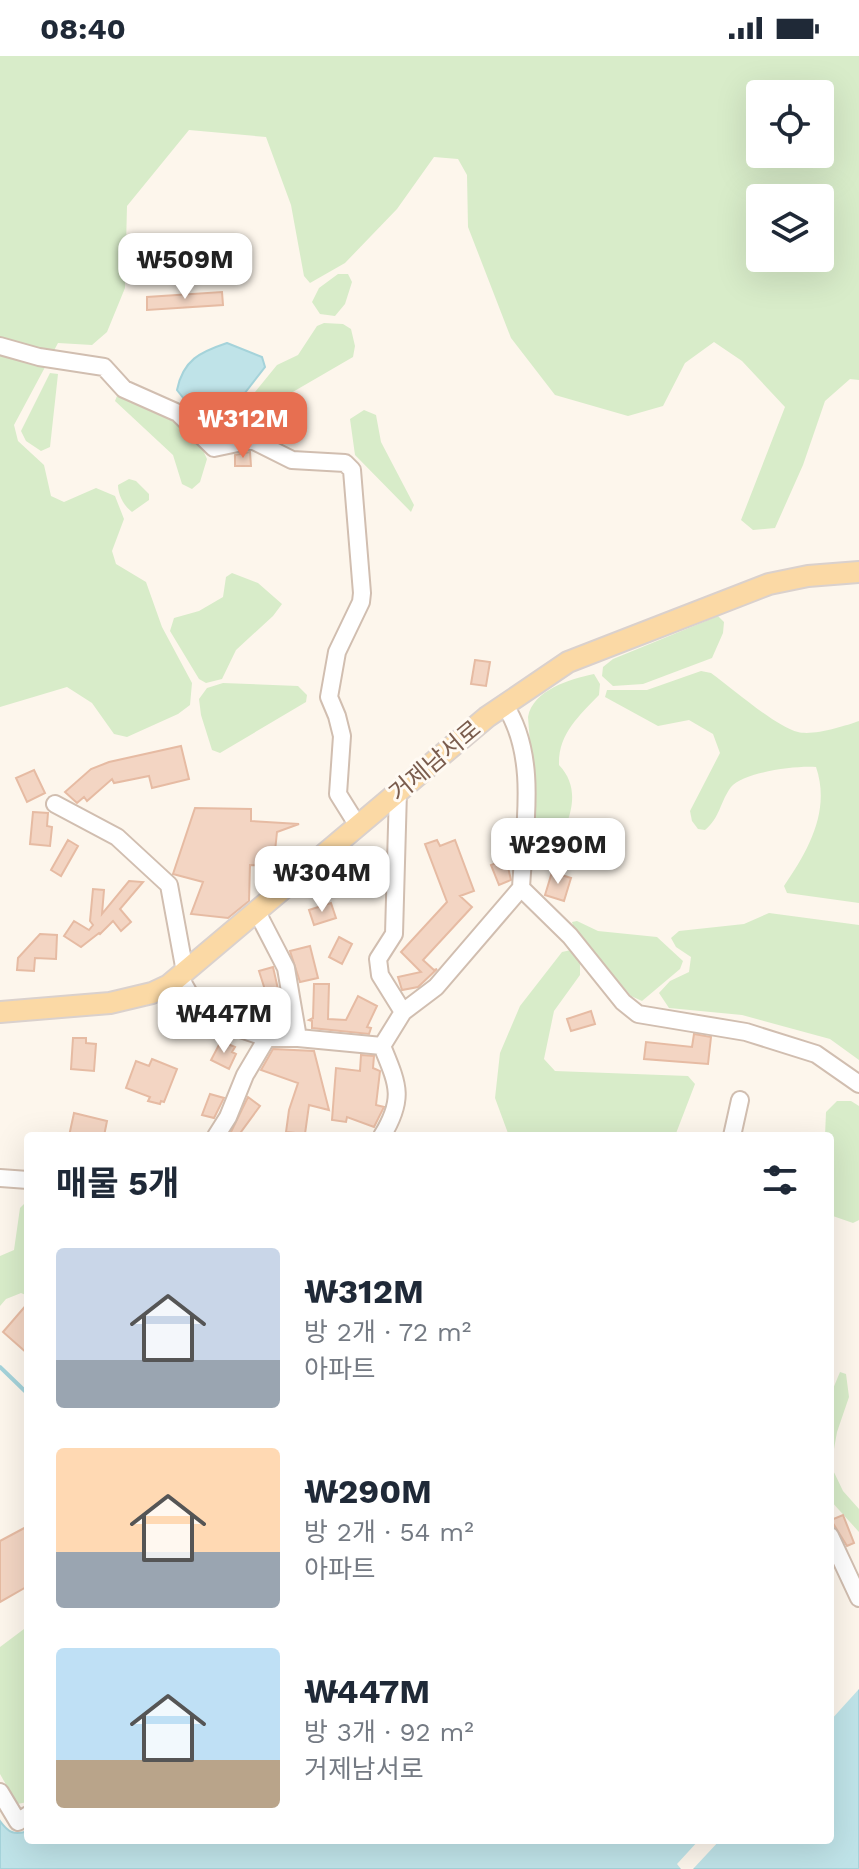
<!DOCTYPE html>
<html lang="ko">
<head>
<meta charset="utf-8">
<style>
	body { margin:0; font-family:"Work Sans","Noto Sans KR",sans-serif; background:#f6f6f7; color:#1f2937; height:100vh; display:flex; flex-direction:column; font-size:30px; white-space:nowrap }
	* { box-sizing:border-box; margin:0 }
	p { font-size:26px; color:#747a83 }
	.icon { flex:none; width:44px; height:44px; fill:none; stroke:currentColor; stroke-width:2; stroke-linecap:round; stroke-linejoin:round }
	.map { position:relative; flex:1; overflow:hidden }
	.drawer { position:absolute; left:24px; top:1076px; width:810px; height:712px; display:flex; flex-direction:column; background:#fff; border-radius:8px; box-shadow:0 8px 32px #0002 }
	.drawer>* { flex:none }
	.buttons { position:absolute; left:746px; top:24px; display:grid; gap:16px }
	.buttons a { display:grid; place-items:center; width:88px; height:88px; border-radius:8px; background:#fff; box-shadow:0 8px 32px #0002; font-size:40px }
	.price { position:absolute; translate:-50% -68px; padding:0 18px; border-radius:16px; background:#fff; color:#222; font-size:26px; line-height:52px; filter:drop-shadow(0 2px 4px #0008) }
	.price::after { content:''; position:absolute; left:50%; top:48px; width:24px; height:18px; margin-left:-12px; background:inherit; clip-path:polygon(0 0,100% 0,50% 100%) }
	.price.current { background:#e76f51; color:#fff }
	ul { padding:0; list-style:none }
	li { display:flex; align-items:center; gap:24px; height:200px; padding:0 32px }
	li span { display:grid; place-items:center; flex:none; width:224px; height:160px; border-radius:8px; color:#555 }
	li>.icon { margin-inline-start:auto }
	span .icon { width:96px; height:96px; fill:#fffc; stroke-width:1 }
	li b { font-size:34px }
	h2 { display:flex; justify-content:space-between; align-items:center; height:96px; padding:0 32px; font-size:34px }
	.status { display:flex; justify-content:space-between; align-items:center; height:56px; padding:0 40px; background:#fff; direction:ltr }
	.status svg { height:22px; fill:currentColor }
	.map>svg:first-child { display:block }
	.green { fill:#d8ecc9; fill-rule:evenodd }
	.water { fill:#bfe3e8; stroke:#a5d3da; stroke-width:2 }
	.pier { fill:#fdf6ec }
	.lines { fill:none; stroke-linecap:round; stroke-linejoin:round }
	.stream { stroke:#a5d3da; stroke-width:4 }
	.building { fill:#f3d5c3; stroke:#e6bba3; stroke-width:2 }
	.minor-casing { stroke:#d1beb0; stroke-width:20 }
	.major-casing { stroke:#dad1cd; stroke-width:24 }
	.minor { stroke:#fff; stroke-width:16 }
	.major { stroke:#fbd9a5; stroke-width:20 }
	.labels { text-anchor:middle; stroke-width:6; stroke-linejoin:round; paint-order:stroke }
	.street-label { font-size:24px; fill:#7a5c4d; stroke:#fffaf3 }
</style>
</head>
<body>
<div class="status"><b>08:40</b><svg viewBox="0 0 49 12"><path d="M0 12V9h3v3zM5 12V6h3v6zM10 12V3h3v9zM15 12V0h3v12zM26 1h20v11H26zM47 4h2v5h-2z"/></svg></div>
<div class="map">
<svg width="859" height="1813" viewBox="0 0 859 1813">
	<rect width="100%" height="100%" fill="#fdf6ec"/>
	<path class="green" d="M0 0H859V324L850 323 825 345 803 409 775 472 753 474 741 464 785 351 742 305 714 286 685 307 663 350 628 360 555 339 511 282 468 171 467 119 458 103 434 101 397 153 345 207 310 227 304 220 291 149 266 81 189 74 127 150 125 232 107 276 92 289 58 287 14 369 18 385 44 409 51 440 64 446 96 432 115 440 124 463 112 495 116 508 146 526 162 571 192 627 190 649 178 658 127 681 114 678 92 647 67 631 0 651ZM760 38H820V98H760ZM760 142H820V202H760Z
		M338 218H348L352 226 345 248 335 260 320 258 312 246 319 232Z
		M324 267 343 268 351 273 355 290 353 301 260 355 249 376 223 382 221 378 277 309 298 299 317 270Z
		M50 317 58 318 50 391 41 395 26 385 21 375Z
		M117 340 174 362 201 390 207 403 200 426 192 433 182 428 173 399 115 345Z
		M364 354 376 359 381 386 414 449 411 456 355 399 350 363Z
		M129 423 136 425 149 438V444L132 456C124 450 118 439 118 429Z
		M232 517 258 527 282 548 273 560 236 594 222 623 206 627 199 623 170 575 174 562 199 555 223 541 226 521Z
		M718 560 724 566 723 577 712 602 643 628 613 630 602 620 603 611 613 603Z
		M701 615 711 617C732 632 776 671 798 676 813 680 845 670 859 665V847L787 837 784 830C808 795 831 755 816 711 798 709 743 716 731 731 720 746 720 762 705 774L698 773 692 765 690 755 720 697 713 678 689 664 658 670 605 641 607 634H647Z
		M594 618 600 628 599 639C579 660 558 678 559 709 577 728 574 750 565 772L556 776 539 772 536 766 528 661C533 634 570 623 594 618Z
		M223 627 298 630 307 639 306 646 220 697 212 694 201 659 199 643 207 632Z
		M769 857 859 869V1004L830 983 742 959 669 952 659 937 670 925 689 916 691 901 676 891 671 882 679 875 744 868Z
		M577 865 598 875 657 881 683 905 680 913 642 945 631 940 574 873 572 866Z
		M571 894 580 904V919L554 955 544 1003 555 1015 688 1020 695 1028 675 1080H509L495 1042 500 997 520 950 562 896Z
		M837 1045H851L859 1050V1164L853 1167 830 1159V1080H825L826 1056Z
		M28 1144V1240L21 1237 6 1243 0 1250V1200L14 1194 20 1152Z
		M840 1316 846 1318 849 1341 837 1376 831 1410 843 1435 859 1453V1476L830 1444V1340Z
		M28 1570V1746L17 1748 0 1718V1591Z"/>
	<path class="water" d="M227 287 262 301 265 311 216 374 206 371 177 334C183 304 200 296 227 287Z
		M830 1597 832 1603 859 1626V1813H0V1765C8 1776 14 1780 28 1775V1784H830Z"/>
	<path class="pier" d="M830 1593 859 1621V1633L830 1665V1605L832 1603Z
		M699 1784H720L693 1813H681L677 1808Z"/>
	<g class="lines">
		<path class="stream" d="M0 1311 28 1338"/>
	</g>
	<path class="building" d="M222 236 223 249 147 254V241Z
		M250 396 251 410H235V399Z
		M475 604 490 606 486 630 471 628Z
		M181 690 189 723 152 732 149 720 114 727 112 723 87 745 84 741 77 747 65 736 91 713 109 706Z
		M34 714 45 737 27 746 16 722Z
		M195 752 251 753V765L299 768 277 776 275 795 285 796 284 811 250 809 249 845 228 862 191 858 203 826 173 818Z
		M33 756 48 757 47 770 52 771 50 790 30 788Z
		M68 784 78 790 61 820 51 814Z
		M437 784 440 790 455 784 474 835 460 840 472 851 423 904 434 914 437 913 418 931 402 934 398 921 421 916 401 896 447 846 425 788Z
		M506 803 511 824 499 829 491 809Z
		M552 816 571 822 564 845 545 839Z
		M129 825 143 826 120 853 131 866 121 875 113 865 100 878 99 877 81 891 64 880 74 865 89 874 93 869 90 865 93 833 104 834 102 858Z
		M331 847 336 862 314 869 309 854Z
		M40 878 57 879 56 903 35 902 34 915 17 914 18 902Z
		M339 881 352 888 342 908 329 901Z
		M310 890 318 922 300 926 290 895Z
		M273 911 278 933 266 937 259 915Z
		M314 928H329L328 963 346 964 358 940 377 950 367 971 371 972 369 978 312 972V965L309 964 313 962Z
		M591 955 595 968 571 975 567 963Z
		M694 978 711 981 708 1008 644 1003 646 986 692 991Z
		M73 982H86V987L96 988 94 1015 71 1013Z
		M221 985 235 991 232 996 236 998 229 1013 211 1004Z
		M273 993 314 995 329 1054 309 1049 305 1078 286 1076 289 1054 298 1027 261 1014Z
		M361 999 374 1000 373 1012 380 1015 376 1049 384 1051 374 1071 347 1061 346 1066 332 1064 336 1012 360 1015Z
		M152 1003 177 1013 164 1046 161 1045 160 1048 148 1045 150 1041 126 1032 136 1005 149 1010Z
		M210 1038 224 1042 214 1062 202 1059Z
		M248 1041 260 1050 238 1080H229Z
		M74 1057 107 1065 104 1080H69Z
		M28 1247V1298L3 1276Z
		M843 1459 854 1487 847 1490 831 1464Z
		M28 1470V1530L0 1546V1485Z"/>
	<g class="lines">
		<defs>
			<path id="minor" d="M0 290 39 301 104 311 124 333 178 357 214 392 252 384 292 404 345 407 352 414 362 537 361 546 337 596 329 641 337 660 342 680 338 738 358 770
				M504 648C539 700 524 773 521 832L570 880 623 946 638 958 746 976 816 998 859 1028
				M55 748 117 781 169 829 185 916
				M257 856 286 912 298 982
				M179 920 202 960 267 982 245 1019 228 1061 216 1080
				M403 956 436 931 521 832
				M267 982H298L382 990
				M382 1080C405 1042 398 1029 382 990L403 956 380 919 378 903 394 878 398 735
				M732 1080 740 1044
				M0 1122 28 1124
				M830 1480 859 1542
				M0 1736 18 1766 28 1759"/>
			<path id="major" d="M0 956 110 947 152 937 169 929 487 661 568 606 769 528 808 520 859 516"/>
		</defs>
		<use href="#minor" class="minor-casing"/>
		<use href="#major" class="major-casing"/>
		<use href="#minor" class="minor"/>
		<use href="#major" class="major"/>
	</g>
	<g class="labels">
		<g class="street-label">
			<text transform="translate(435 705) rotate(-40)" y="8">거제남서로</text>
		</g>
	</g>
</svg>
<div class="buttons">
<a><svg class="icon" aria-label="locate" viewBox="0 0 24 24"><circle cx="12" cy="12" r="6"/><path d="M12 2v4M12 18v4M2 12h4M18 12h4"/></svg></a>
<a><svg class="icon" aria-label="layers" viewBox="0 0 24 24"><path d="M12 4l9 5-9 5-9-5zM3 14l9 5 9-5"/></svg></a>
</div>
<b class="price" style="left:185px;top:245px">₩509M</b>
<b class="price current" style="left:243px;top:404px">₩312M</b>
<b class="price" style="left:558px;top:830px">₩290M</b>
<b class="price" style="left:322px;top:858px">₩304M</b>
<b class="price" style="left:224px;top:999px">₩447M</b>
<section class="drawer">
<h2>매물 5개<svg class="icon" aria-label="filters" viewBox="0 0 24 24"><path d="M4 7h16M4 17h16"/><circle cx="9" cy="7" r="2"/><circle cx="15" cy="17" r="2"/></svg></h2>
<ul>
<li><span style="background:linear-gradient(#c9d6e8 70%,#9aa5b1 0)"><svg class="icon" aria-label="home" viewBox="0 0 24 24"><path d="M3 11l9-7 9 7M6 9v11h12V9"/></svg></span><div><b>₩312M</b><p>방 2개 · 72 m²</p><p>아파트</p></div></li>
<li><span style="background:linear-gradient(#ffd9b3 65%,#9aa5b1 0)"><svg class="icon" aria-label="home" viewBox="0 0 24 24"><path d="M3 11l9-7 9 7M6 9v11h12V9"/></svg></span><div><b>₩290M</b><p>방 2개 · 54 m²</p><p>아파트</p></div></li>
<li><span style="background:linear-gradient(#bfe0f5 70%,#b9a48a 0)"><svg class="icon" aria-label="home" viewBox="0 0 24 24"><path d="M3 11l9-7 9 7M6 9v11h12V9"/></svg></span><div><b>₩447M</b><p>방 3개 · 92 m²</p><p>거제남서로</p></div></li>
</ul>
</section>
</div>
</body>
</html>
